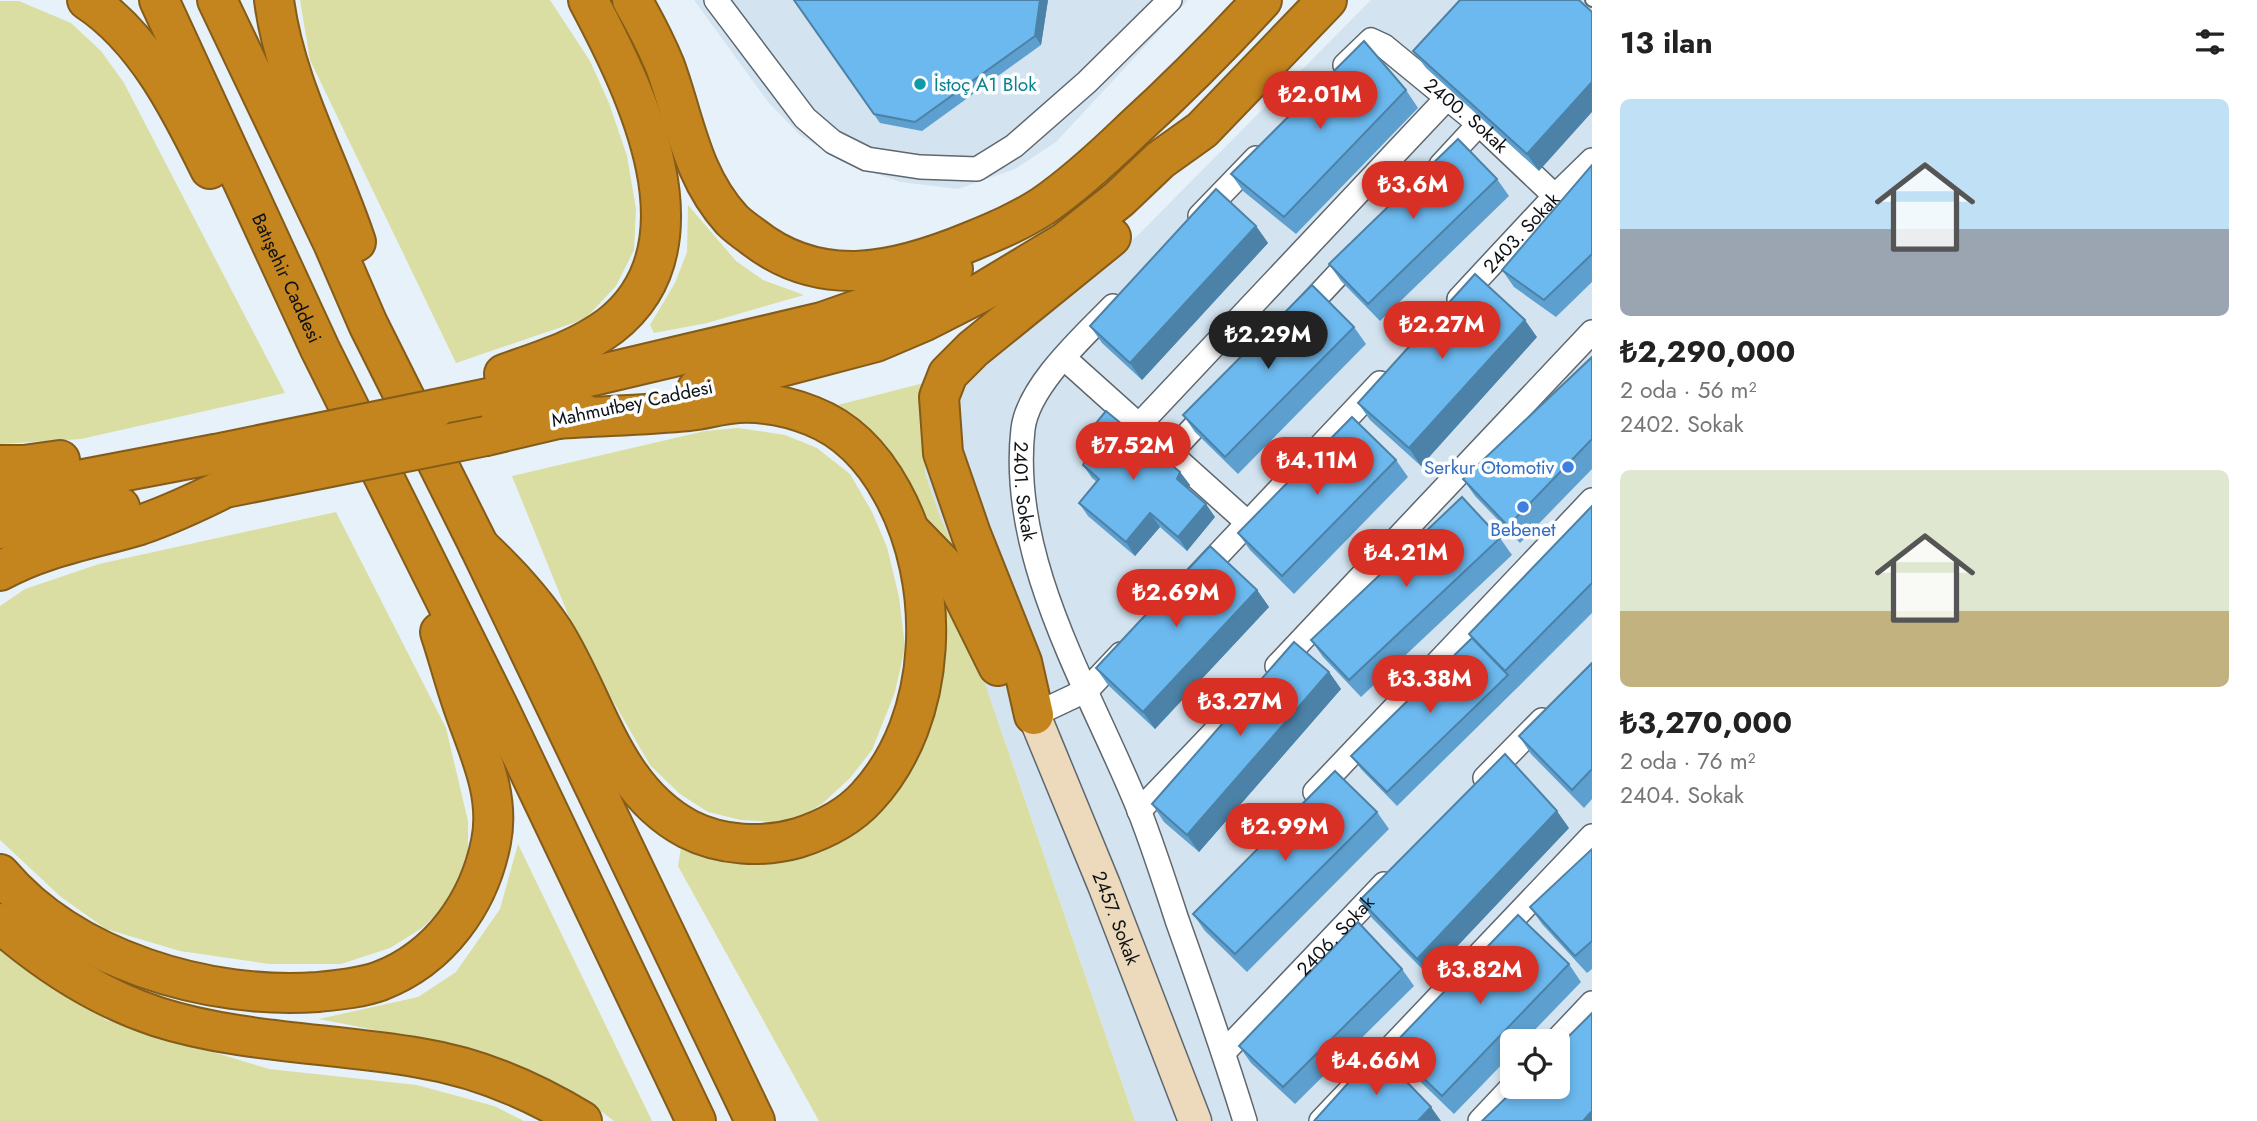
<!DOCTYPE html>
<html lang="tr">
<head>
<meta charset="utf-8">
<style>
	body { margin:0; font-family:Jost,sans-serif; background:#f2f2f2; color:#222; height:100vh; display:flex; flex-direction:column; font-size:26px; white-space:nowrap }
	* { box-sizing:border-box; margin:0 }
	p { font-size:23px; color:#767676 }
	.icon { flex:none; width:38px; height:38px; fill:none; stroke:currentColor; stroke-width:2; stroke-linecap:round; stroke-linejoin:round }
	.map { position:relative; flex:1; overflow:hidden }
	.side { display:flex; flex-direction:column; background:#fff; width:665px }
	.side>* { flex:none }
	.buttons { position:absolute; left:1500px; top:1029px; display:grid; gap:14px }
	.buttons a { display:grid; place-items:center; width:70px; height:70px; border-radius:10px; background:#fff; box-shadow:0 4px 10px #0003; font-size:35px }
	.price { position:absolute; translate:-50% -60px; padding:0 16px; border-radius:24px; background:#d93025; color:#fff; font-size:23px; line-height:46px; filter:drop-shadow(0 2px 4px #0008) }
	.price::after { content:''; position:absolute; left:50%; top:42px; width:21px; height:16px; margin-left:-10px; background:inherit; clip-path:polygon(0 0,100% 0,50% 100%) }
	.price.active { background:#222; color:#fff }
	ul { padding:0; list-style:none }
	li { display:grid; align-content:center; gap:14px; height:371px; padding:0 28px }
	li span { display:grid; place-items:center; height:217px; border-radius:10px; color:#555 }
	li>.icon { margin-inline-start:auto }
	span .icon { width:126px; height:126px; fill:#fffc; stroke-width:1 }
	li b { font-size:30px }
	h2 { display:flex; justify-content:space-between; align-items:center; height:84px; padding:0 28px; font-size:30px }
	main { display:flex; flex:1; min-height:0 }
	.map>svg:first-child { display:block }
	.built { fill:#d3e4f0; fill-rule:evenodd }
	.green { fill:#dadea2 }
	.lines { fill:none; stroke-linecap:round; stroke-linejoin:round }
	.lane-casing { stroke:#5f676e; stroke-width:14 }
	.street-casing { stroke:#5f676e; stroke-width:26 }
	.secondary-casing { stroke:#5f676e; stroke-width:35 }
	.highway-casing { stroke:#845c1a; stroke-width:42 }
	.lane { stroke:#fff; stroke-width:10 }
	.street { stroke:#fff; stroke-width:23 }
	.secondary { stroke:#eddabc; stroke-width:32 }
	.highway { stroke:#c4841e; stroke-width:38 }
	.highway-bridge-casing { stroke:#845c1a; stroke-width:42; stroke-linecap:butt }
	.highway-bridge { stroke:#c4841e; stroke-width:38 }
	.wall { fill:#5d9fce }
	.shaded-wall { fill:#4c82a7 }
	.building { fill:#6cb9ef; stroke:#4c82a7; stroke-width:2 }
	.culture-dot { fill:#0f9aa8; stroke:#fbfdff; stroke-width:2.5 }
	.shop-dot { fill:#3f7fe0; stroke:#fbfdff; stroke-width:2.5 }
	.labels { text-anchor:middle; stroke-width:7; stroke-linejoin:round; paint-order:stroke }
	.culture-label { font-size:19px; fill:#0d838f; stroke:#fbfdff; text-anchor:start }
	.street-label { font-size:19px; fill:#0e1114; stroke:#fbfdff }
	.shop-label { font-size:19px; fill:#366cbe; stroke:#fbfdff; text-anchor:end }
</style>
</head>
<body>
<main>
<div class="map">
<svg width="1592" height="1121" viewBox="0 0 1592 1121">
	<rect width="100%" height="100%" fill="#e7f1f9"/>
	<path class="built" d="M694 0H1188L1056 142 1015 169 958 189 900 182 843 162 800 135 769 103Z
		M1371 0H1592V1121H1135L968 634 959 557 940 517 925 473 923 413 958 409 960 398 970 378 1137 236ZM1512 1041H1558V1087H1512Z"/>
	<path class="green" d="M300 0H550L590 61 609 103 627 156 636 209 634 250 616 286 585 319 456 363 310 60Z
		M0 1H19L71 23 101 51 124 83 285 393 81 439 0 444Z
		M688 205 736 261 763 280 804 295 707 323 654 333 650 325 675 283 687 252Z
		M924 383 925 473 940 517 959 557 939 532 924 524 918 503 898 466 830 407Z
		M738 428 785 435 817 448 850 474 872 512 887 547 899 597 905 647 895 692 872 750 850 778 823 803 799 818 777 822 741 820 708 812 680 794 650 765 580 644 512 476 705 431Z
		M336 512 446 728 468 821V867L460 891 422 928 390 948 341 964H269L180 951 106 929 61 897 0 840V606L25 589 99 564Z
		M940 591 968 634 1135 1121H819L678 866 682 841 861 821Z
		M518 844 652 1121H614L598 1109 531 1073 431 1041 319 1019 418 997 456 972 500 909Z
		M0 949 106 1020 269 1069 417 1085 494 1106 524 1121H0Z"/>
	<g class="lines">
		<defs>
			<path id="lane" d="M1591 0 1592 1"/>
			<g id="street">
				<path d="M716 0 805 118 833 142 867 159 920 167 977 169 1014 146 1087 82 1170 0"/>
				<path id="s1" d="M1345 65 1371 40 1384 46 1479 124 1555 196"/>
				<path d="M1441 165 1479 124"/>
				<path d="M1200 216 1256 158"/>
				<path id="s2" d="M1459 299 1555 196 1592 160"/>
				<path id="s3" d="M1113 306C1084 336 1028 386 1023 429 1008 561 1091 691 1139 810 1153 846 1165 883 1177 920 1201 987 1224 1053 1245 1121"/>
				<path d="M1299 316 1357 254"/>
				<path d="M1064 358 1249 524"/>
				<path d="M1140 424 1448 97"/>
				<path d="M1170 453 1213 407"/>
				<path d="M1197 577 1380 383"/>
				<path d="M1277 666 1592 332"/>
				<path d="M1034 715 1087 690 1121 654"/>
				<path d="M1485 778 1542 720"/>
				<path d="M1315 792 1592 500"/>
				<path d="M1139 811 1246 699"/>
				<path d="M1556 1041 1592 1003"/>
				<path id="s4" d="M1224 1052 1384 884"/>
				<path d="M1321 1121 1592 836"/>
				<path d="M1480 1121 1512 1087"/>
			</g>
			<g id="secondary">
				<path id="s5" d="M1034 715 1104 885 1195 1121"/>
			</g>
			<g id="highway">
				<path d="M87 0C145 38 180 108 210 169"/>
				<path id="s6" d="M159 0 320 349 499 708 696 1121"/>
				<path d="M217 0 333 243 368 324 479 546 755 1121"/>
				<path d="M274 0C285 85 329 161 356 242"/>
				<path d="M632 0C644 21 656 44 665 66 685 121 691 175 732 220 738 226 745 231 752 236 821 291 897 272 972 241 996 231 1020 221 1043 206 1075 184 1103 158 1131 131 1177 89 1220 46 1262 0"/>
				<path d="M504 374C540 361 578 350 610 326 713 246 636 90 588 0"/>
				<path d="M697 389 876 342 923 322 982 292 1065 242 1119 199 1160 160 1202 130 1327 0"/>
				<path d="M435 409 593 376 822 322 899 295 953 269"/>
				<path d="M486 436 583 413"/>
				<path d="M0 465H24L60 460"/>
				<path d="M0 495 215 454"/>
				<path d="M0 529 120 507"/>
				<path d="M913 534 953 575 998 666"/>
				<path d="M479 546C507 573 532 599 553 631 596 698 612 789 688 829 721 846 763 848 798 838 823 830 849 817 867 797 940 718 942 582 892 492 874 459 848 430 812 416 790 407 763 402 739 403 722 404 706 409 689 411 646 415 602 416 558 419"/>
				<path d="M0 571C43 547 93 539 140 525 169 515 197 502 225 488"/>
				<path d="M1034 715 1022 662 971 534 943 453 939 397 948 374 973 349 1111 237"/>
				<path d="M0 874C73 960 208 1000 318 992 338 990 361 988 380 981 440 958 479 903 491 842 501 793 477 748 462 703 454 680 448 656 440 632"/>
				<path d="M0 923C46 963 100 998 158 1017 239 1043 336 1043 420 1058 476 1067 533 1091 582 1121"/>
			</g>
		</defs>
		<use href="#lane" class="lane-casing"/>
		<use href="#street" class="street-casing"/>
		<use href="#secondary" class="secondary-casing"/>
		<use href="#highway" class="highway-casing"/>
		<use href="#lane" class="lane"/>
		<use href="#street" class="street"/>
		<use href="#secondary" class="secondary"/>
		<use href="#highway" class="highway"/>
		<defs>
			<path id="highway-bridge" d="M215 454 435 409
				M225 488 486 436"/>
		</defs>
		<use href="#highway-bridge" class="highway-bridge-casing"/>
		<use href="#highway-bridge" class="highway-bridge"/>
	</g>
	<path class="wall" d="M794 0H1048L1041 45 922 131 880 123Z
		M1460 0 1539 171 1426 68 1413 51Z
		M1406 90 1418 108 1296 234 1243 191 1231 174Z
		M1592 165V282L1556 317 1514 287 1502 270Z
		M1497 179 1509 196 1380 321 1341 281 1329 264Z
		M1256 226 1268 243 1142 380 1102 343 1090 326Z
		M1354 327 1366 344 1238 474 1195 432 1183 415Z
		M1537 337 1421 466 1370 420 1358 403Z
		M1592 357V469L1520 543 1475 496 1463 479Z
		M1077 446 1180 472 1190 485 1188 489 1215 517 1187 551 1160 527 1135 556 1088 516 1079 503 1097 482 1092 478 1083 465 1086 459Z
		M1396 460 1408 477 1294 594 1250 550 1238 533Z
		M1592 506V613L1517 688 1397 806 1361 769 1351 756 1472 638 1469 634Z
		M1500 538 1512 555 1361 697 1323 657 1311 640Z
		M1257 590 1269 607 1155 729 1108 685 1096 668Z
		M1592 663V799L1584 808 1531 754 1519 736Z
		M1329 672 1341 689 1199 852 1164 822 1152 804Z
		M1377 812 1389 829 1247 972 1205 931 1193 914Z
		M1569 828 1429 976 1372 918 1360 900Z
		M1592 849V969L1587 973 1542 924 1530 907Z
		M1569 964 1581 982 1524 1041H1512V1054L1454 1114 1403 1065 1391 1047Z
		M1402 969 1414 986 1295 1104 1251 1063 1239 1046Z"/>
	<path class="shaded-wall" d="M1040 0H1048L1041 45 1035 36Z
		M1592 82V112L1539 171 1527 154Z
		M1256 226 1268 243 1142 380 1130 363Z
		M1525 320 1537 337 1421 466 1409 448Z
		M1180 472 1190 485 1186 492 1177 479Z
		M1206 504 1215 517 1187 551 1178 537Z
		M1150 513 1160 527 1135 556 1126 542Z
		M1257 590 1269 607 1155 729 1143 712Z
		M1329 672 1341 689 1199 852 1187 835Z
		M1557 811 1569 828 1429 976 1417 959Z
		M1431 1107 1441 1121H1418Z
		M1592 1111V1121H1583Z"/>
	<path class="building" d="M794 0H1040L1035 36 915 122 874 114Z
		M1460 0H1579L1592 12V82L1527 154 1413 51Z
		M1364 41 1406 90 1284 217 1231 174Z
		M1458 139 1497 179 1368 304 1329 264Z
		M1592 165V254L1544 300 1502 270Z
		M1216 189 1256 226 1130 363 1090 326Z
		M1475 274 1525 320 1409 448 1358 403Z
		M1312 285 1354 327 1225 457 1183 415Z
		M1592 357V439L1508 526 1463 479Z
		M1106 411 1180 472 1177 479 1206 504 1178 537 1150 513 1126 542 1079 503 1099 479 1083 465 1088 455 1077 446Z
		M1352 417 1396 460 1282 576 1238 533Z
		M1462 497 1500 538 1349 680 1311 640Z
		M1592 506V583L1505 671 1469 634Z
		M1210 546 1257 590 1143 712 1096 668Z
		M1472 638 1508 675 1387 792 1351 756Z
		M1294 642 1329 672 1187 835 1152 804Z
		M1592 663V769L1572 790 1519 736Z
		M1505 754 1557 811 1417 959 1360 900Z
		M1335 771 1377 812 1235 954 1193 914Z
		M1592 849V941L1575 956 1530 907Z
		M1518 915 1569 964 1442 1096 1391 1047Z
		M1358 922 1402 969 1283 1087 1239 1046Z
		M1592 1013V1111L1583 1121H1482L1517 1087H1558V1047Z
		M1377 1051 1431 1107 1418 1121H1314Z"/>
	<circle class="culture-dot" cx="920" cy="84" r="7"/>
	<g class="shop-dot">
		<circle cx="1568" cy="467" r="7"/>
		<circle cx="1523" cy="507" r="7"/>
	</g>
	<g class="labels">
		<g class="culture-label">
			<text x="934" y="91">İstoç A1 Blok</text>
		</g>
		<g class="street-label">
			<text dy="7" stroke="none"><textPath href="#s1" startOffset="158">2400. Sokak</textPath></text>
			<text dy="7" stroke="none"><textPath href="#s2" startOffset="91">2403. Sokak</textPath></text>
			<text dy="7" stroke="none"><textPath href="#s6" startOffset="306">Batışehir Caddesi</textPath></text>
			<text transform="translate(632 403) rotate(-12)" y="7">Mahmutbey Caddesi</text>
			<text dy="7" stroke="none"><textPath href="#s3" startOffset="217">2401. Sokak</textPath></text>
			<text dy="7" stroke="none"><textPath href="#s5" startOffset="219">2457. Sokak</textPath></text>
			<text dy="7" stroke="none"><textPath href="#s4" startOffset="161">2406. Sokak</textPath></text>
		</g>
		<g class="shop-label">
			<text x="1554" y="474">Serkur Otomotiv</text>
			<text x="1523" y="536" text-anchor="middle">Bebenet</text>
		</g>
	</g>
</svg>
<div class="buttons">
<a><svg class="icon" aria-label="locate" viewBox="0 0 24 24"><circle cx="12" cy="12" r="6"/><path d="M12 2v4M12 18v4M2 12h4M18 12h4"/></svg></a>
</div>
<b class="price" style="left:1320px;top:131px">₺2.01M</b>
<b class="price" style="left:1413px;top:221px">₺3.6M</b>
<b class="price" style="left:1442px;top:361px">₺2.27M</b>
<b class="price active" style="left:1268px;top:371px">₺2.29M</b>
<b class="price" style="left:1133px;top:482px">₺7.52M</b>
<b class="price" style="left:1317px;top:497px">₺4.11M</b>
<b class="price" style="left:1406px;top:589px">₺4.21M</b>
<b class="price" style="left:1176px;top:629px">₺2.69M</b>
<b class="price" style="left:1430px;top:715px">₺3.38M</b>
<b class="price" style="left:1240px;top:738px">₺3.27M</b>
<b class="price" style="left:1285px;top:863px">₺2.99M</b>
<b class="price" style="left:1480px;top:1006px">₺3.82M</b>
<b class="price" style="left:1376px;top:1097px">₺4.66M</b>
</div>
<section class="side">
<h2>13 ilan<svg class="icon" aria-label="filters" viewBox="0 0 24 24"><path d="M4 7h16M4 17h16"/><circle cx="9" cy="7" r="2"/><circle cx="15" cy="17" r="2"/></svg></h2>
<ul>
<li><span style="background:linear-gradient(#bfe0f5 60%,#9aa5b1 0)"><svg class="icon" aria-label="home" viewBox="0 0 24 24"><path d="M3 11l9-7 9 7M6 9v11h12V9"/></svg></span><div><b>₺2,290,000</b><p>2 oda · 56 m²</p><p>2402. Sokak</p></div></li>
<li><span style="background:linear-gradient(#dfe7d0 65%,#c2b280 0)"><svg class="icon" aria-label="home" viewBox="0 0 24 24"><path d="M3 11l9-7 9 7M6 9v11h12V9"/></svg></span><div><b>₺3,270,000</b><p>2 oda · 76 m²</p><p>2404. Sokak</p></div></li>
</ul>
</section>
</main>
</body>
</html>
